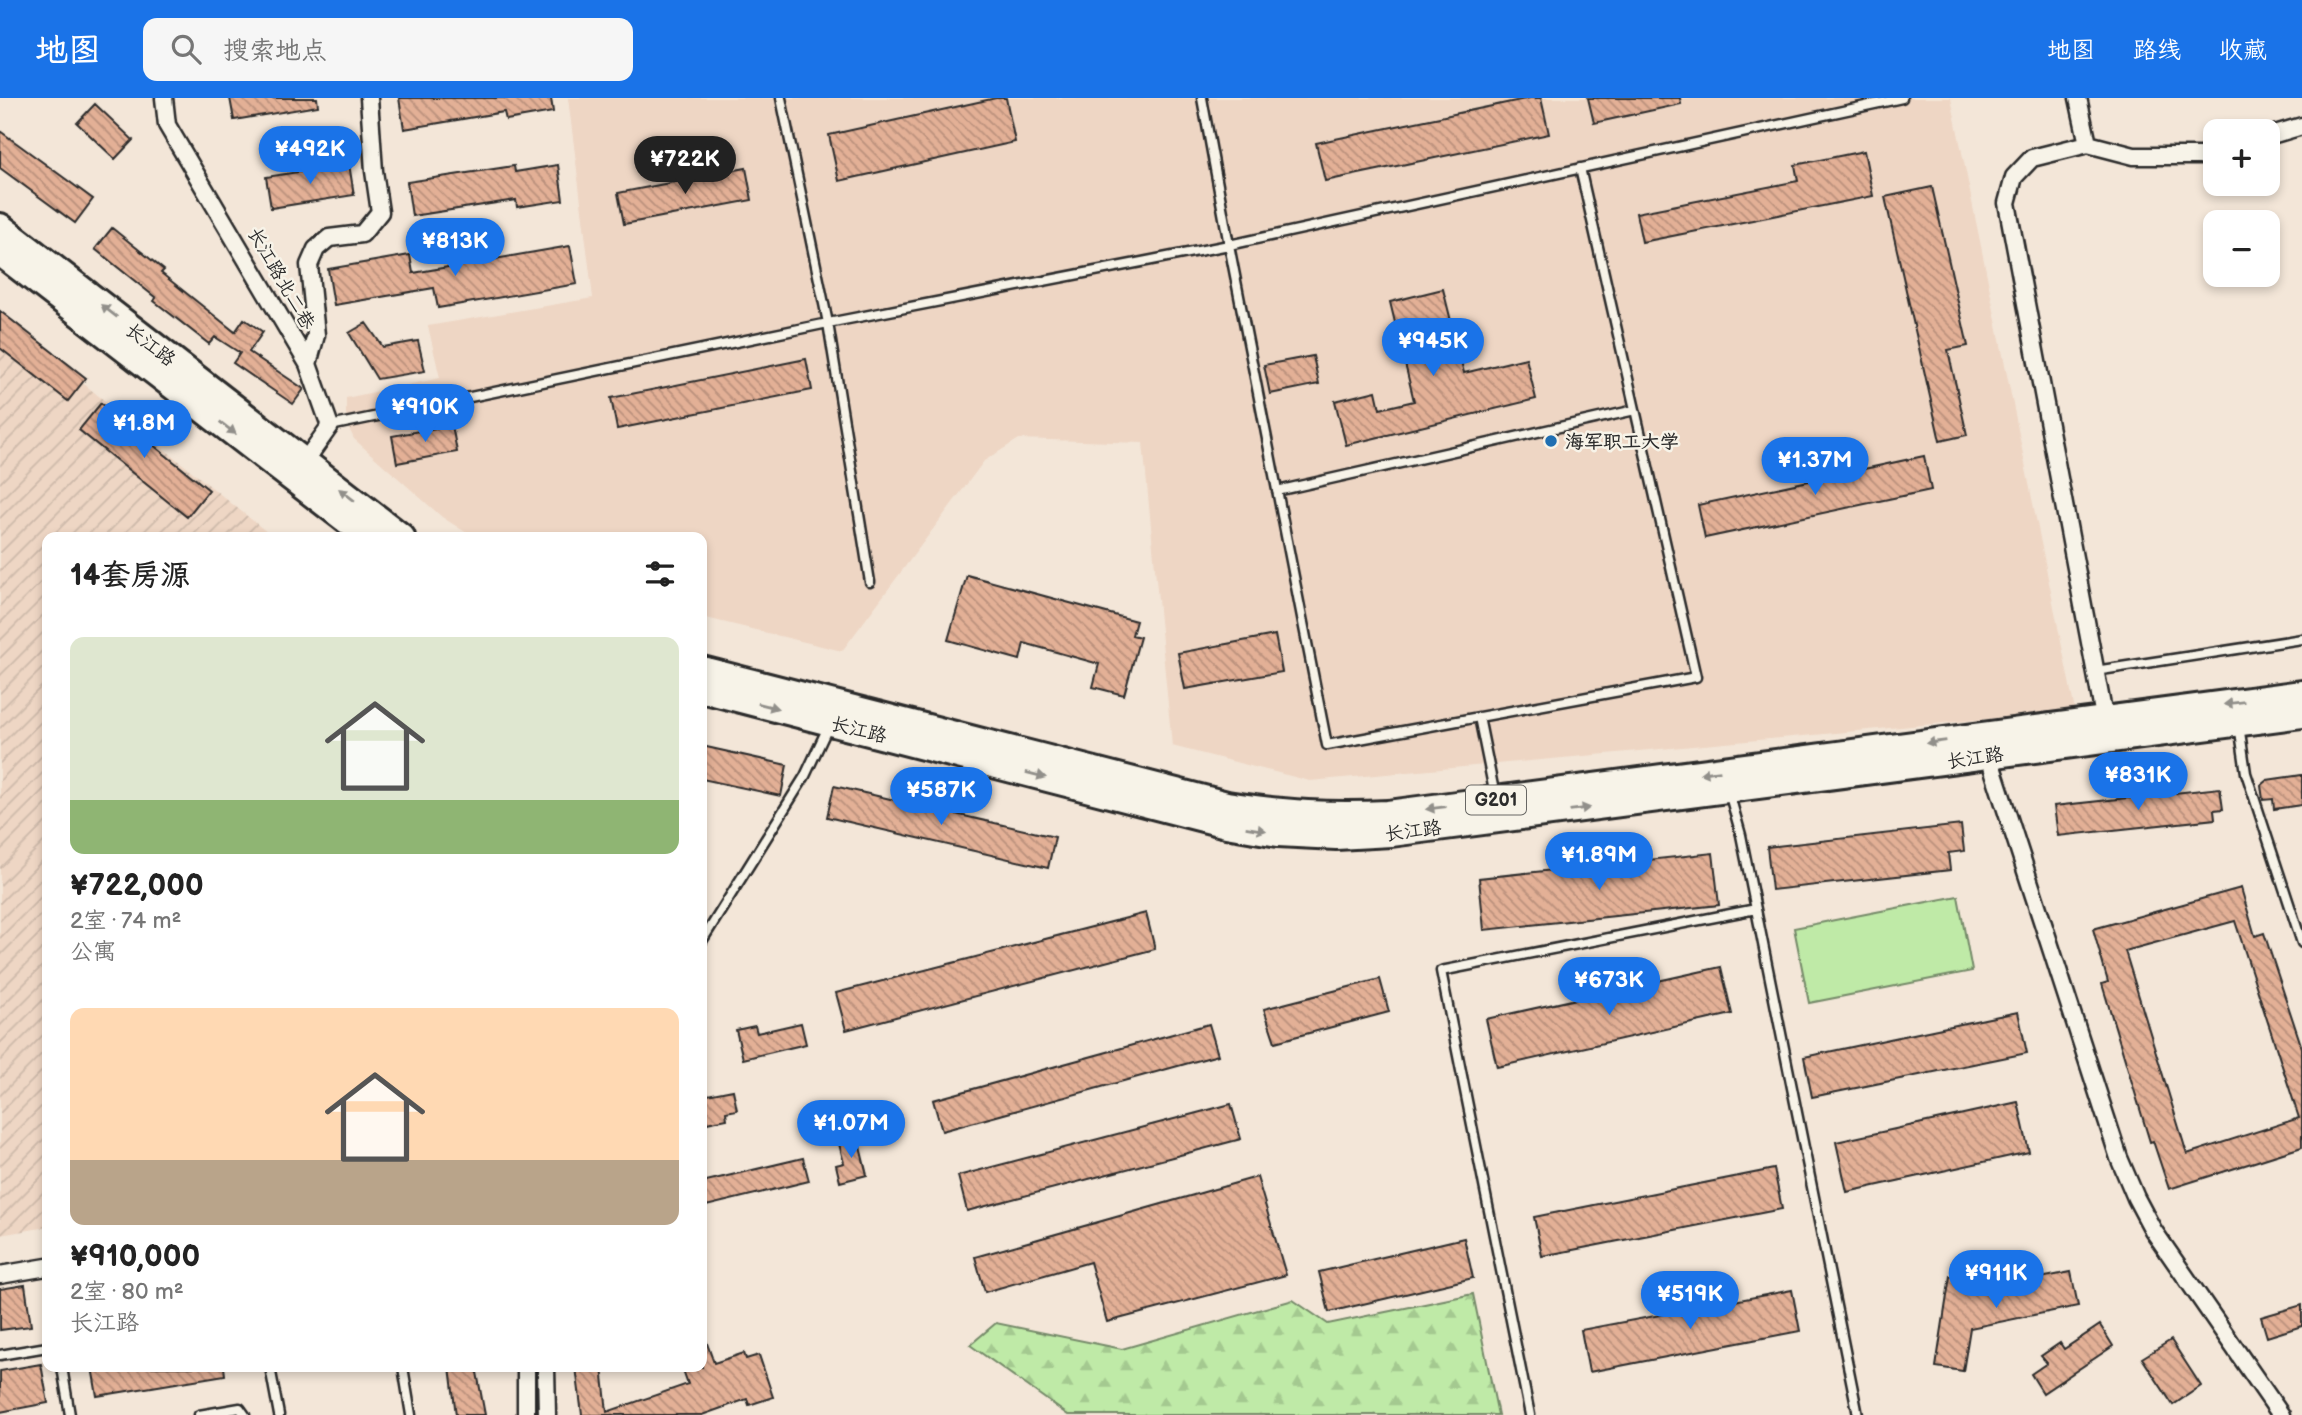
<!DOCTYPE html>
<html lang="zh">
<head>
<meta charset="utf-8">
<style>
	body { margin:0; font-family:"Balsamiq Sans","LXGW WenKai TC",sans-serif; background:#f6f6f6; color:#222; height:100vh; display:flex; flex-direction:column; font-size:26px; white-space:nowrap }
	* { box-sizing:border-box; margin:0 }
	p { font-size:23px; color:#767676 }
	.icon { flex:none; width:38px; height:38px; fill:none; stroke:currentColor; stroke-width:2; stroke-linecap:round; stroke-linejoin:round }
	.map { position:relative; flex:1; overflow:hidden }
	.side { position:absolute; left:42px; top:434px; width:665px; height:840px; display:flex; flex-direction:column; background:#fff; border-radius:14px; box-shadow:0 4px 10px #0003 }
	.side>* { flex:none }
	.controls { position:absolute; left:2203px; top:21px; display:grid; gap:14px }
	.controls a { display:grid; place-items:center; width:77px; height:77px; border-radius:14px; background:#fff; box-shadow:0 4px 10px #0003; font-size:35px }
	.price { position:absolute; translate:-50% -60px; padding:0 16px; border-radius:24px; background:#1a73e8; color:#fff; font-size:23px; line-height:46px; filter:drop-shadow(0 2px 4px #0008) }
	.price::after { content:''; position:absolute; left:50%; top:42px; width:21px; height:16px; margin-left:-10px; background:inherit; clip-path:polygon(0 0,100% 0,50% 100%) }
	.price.selected { background:#222; color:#fff }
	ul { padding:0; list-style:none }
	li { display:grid; align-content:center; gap:14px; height:371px; padding:0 28px }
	li span { display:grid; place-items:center; height:217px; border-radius:14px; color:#555 }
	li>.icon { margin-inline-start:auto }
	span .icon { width:126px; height:126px; fill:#fffc; stroke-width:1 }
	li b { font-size:30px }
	h2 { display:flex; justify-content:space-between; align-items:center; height:84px; padding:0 28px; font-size:30px }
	header { display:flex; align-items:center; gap:42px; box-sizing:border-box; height:98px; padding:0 35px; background:#1a73e8; color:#fff }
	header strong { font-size:33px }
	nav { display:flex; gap:38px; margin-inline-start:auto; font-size:24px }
	.search { width:490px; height:63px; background:#f6f6f6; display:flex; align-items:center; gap:18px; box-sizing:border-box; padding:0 24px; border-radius:14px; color:#767676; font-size:26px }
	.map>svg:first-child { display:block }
	.built { fill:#eed6c4 }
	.industrial { fill:url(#industrial-furrows) }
	.forest { fill:url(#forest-firs); stroke:#758a69; stroke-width:2 }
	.pitch { fill:#bfeaa7; stroke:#758a69; stroke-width:2 }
	.building { fill:url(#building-back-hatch); stroke:#2b2b2b; stroke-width:2; fill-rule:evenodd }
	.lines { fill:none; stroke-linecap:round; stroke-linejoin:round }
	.service-casing { stroke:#2b2b2b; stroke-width:13 }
	.minor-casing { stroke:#2b2b2b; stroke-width:21 }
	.trunk-casing { stroke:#2b2b2b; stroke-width:32 }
	.service { stroke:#f7f3e8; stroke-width:8 }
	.minor { stroke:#f7f3e8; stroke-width:16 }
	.trunk { stroke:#f7f3e8; stroke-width:26 }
	.oneway { fill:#918f8a }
	.poi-dot { fill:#1f6fb2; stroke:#f7f3e8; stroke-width:2.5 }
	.labels { text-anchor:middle; stroke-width:5; stroke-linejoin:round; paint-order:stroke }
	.shield { fill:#f7f3e8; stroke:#686764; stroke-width:2 }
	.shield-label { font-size:18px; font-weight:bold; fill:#2b2b2b }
	.street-label { font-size:19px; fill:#2b2b2b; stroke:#f7f3e8 }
	.poi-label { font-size:19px; font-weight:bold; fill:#2b2b2b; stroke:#f7f3e8; text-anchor:start }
</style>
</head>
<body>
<header>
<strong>地图</strong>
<div class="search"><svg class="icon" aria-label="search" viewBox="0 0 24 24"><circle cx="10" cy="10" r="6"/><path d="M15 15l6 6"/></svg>搜索地点</div>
<nav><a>地图</a><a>路线</a><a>收藏</a></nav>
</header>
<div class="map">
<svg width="2302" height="1317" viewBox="0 0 2302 1317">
	<defs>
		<pattern id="industrial-furrows" width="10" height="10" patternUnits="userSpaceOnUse" patternTransform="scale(1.75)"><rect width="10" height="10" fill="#eed6c4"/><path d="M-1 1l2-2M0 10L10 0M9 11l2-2" fill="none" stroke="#ccb8a9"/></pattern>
		<pattern id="forest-firs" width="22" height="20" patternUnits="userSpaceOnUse" patternTransform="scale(1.75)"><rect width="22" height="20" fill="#bfeaa7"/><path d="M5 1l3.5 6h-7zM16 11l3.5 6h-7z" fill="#a4c990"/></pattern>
		<pattern id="building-back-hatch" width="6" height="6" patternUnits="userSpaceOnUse" patternTransform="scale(1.75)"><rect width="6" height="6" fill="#e3b096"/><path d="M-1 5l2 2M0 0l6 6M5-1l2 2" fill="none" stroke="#b88f7b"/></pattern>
	</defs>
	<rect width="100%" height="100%" fill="#f3e6d8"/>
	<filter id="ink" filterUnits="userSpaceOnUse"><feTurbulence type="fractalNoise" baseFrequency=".0143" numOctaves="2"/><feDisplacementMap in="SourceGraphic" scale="14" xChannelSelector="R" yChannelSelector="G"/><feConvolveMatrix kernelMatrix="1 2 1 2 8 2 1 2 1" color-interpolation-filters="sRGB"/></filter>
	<g filter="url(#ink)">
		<path class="built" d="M568 0H1951L2075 613 1310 683 1172 648 1143 345 1019 341 984 363 842 553 702 519V439H473L442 419 354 341 346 324V300L440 280 428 228 593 200Z"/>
		<path class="industrial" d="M0 218 273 439H47V1129L0 1137Z"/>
		<path class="forest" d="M1473 1196 1498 1317H1068L970 1247 996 1225 1122 1251 1293 1202 1328 1226Z"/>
		<path class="pitch" d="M1958 798 1972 873 1809 905 1794 830Z"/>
		<path class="building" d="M230 0H317L318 8 234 22Z
			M399 0H551L553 14 506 22 504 14 404 31Z
			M996 0H1006L1015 44 839 83 829 37Z
			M1530 0H1541L1549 36 1325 83 1316 45Z
			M1588 0H1680L1681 6 1594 25Z
			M95 6 133 42 115 61 77 25Z
			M0 33 93 101 75 125 0 70Z
			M1864 53 1873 98 1642 144 1636 115 1798 83 1795 67Z
			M349 66 354 97 271 110 266 79Z
			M558 67 563 102 517 109 516 102 412 118 407 84 514 68 515 74Z
			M746 70 752 102 624 126 618 95Z
			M1932 89 1968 248 1948 252 1967 337 1940 343 1885 99Z
			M112 130 164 172 161 175 235 234 244 221 263 234 249 254 304 291 293 306 233 265 240 255 215 239 209 246 154 203 156 200 95 151Z
			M570 148 577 186 438 210 434 190 334 207 328 171 410 157 413 175Z
			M1443 191 1464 275 1526 260 1536 301 1346 347 1335 303 1376 293 1380 311 1414 303 1390 204Z
			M0 213 86 280 68 303 0 250Z
			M366 225 383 249 418 243 425 273 377 281 349 235Z
			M1313 258 1319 286 1270 296 1264 267Z
			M806 261 812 292 617 331 611 300Z
			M101 305 209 392 187 419 79 332Z
			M452 327 457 354 397 365 392 338Z
			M1924 358 1931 392 1705 440 1698 407Z
			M967 477 1136 523 1132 537 1140 539 1124 597 1093 589 1099 566 1024 545 1020 562 948 542Z
			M1275 537 1282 574 1185 591 1178 555Z
			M702 648 787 667 781 698 702 681Z
			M2302 677V707L2274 711 2273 701 2263 702 2261 687 2267 682Z
			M834 688 1055 739 1048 770 827 719Z
			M2220 690 2223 711 2214 712 2215 721 2058 738 2054 708Z
			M1961 727 1964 753 1948 755 1950 772 1772 792 1767 749Z
			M1713 755 1719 807 1484 832 1479 780Z
			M2241 790 2255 838 2264 835 2302 950V1049L2169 1091 2153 1043 2150 1044 2102 886 2108 884 2093 831ZM2235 823 2299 1020 2187 1056 2125 853Z
			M1146 815 1155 851 846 932 836 895Z
			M1721 869 1732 916 1497 969 1486 921Z
			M1380 881 1389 914 1275 944 1264 911Z
			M2018 914 2027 955 1812 999 1804 959Z
			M801 925 806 946 743 961 736 932 755 928 757 935Z
			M1209 926 1218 957 942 1033 933 1002Z
			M733 992 737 1012 726 1014 727 1021 702 1026V998Z
			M2018 1004 2029 1054 1847 1094 1836 1044Z
			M1231 1006 1241 1041 967 1113 958 1078Z
			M857 1037 867 1077 840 1084 836 1067 844 1065 838 1042Z
			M803 1060 809 1083 702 1109V1084Z
			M1774 1071 1782 1111 1542 1158 1534 1119Z
			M1257 1079 1286 1177 1107 1224 1090 1164 985 1194 975 1159Z
			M1464 1140 1473 1180 1329 1214 1319 1174Z
			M2071 1174 2078 1208 1970 1230 1963 1273 1936 1269 1950 1178 1977 1183 1975 1193Z
			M25 1187 31 1228 0 1232V1191Z
			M1792 1192 1800 1233 1589 1274 1581 1232Z
			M2302 1207V1228L2267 1239 2261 1219Z
			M2100 1227 2113 1248 2043 1295 2031 1276 2047 1265 2041 1258 2060 1245 2064 1251Z
			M702 1237H704L714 1265 744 1255 746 1261 759 1257 773 1299 749 1307 747 1301 702 1317H582L576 1269H602L607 1314 688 1286 682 1269H702Z
			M2171 1242 2201 1288 2173 1307 2142 1260Z
			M41 1266 48 1305 0 1314V1273Z
			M92 1269H224L225 1277 97 1298Z
			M450 1269H476L485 1317H456Z"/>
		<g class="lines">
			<defs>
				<path id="service" d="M781 0 828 225 870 484
					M1202 0 1229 147 1327 647 1696 579 1580 70
					M330 328 828 225 1229 147 1902 0
					M1277 393 1635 312
					M2095 573 2302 541
					M1479 619 1495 698
					M2239 627 2246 675 2302 845
					M1729 694 1741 737 1858 1317
					M702 843 805 678 829 627
					M0 1257 47 1249
					M62 1269 70 1317
					M270 1269 279 1317
					M403 1269 411 1317
					M199 1317 240 1310 245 1317
					M1530 1317 1441 873 1756 811"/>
				<path id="minor" d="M164 0 167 27 308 266 330 328 300 370
					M2078 0 2088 46
					M2268 38 2302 28
					M308 266 316 237 309 167 316 151 329 140 362 136 380 114 374 73 369 0
					M2106 629 2007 105 2014 79 2032 60 2088 46 2134 58H2201L2216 54
					M1986 650 2119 1060 2136 1100 2153 1132 2281 1317
					M0 1177 47 1169
					M546 1269 547 1317
					M526 1317V1269"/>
				<path id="trunk" d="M0 129 401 439
					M0 154 369 439
					M702 572 1227 707C1285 716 1330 719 1388 716L2302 596
					M702 591 1226 726 1278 735 1336 738 1391 735 2302 616"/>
			</defs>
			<use href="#service" class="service-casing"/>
			<use href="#minor" class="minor-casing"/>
			<use href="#trunk" class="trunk-casing"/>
			<use href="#service" class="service"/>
			<use href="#minor" class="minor"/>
			<use href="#trunk" class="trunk"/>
		</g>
		<defs><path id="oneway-solid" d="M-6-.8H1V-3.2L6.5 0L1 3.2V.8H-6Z" transform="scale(1.75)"/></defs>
		<g class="oneway">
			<use href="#oneway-solid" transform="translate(109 213) rotate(-142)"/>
			<use href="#oneway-solid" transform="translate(228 330) rotate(38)"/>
			<use href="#oneway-solid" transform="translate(347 397) rotate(-142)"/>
			<use href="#oneway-solid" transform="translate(2234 605) rotate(173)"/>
			<use href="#oneway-solid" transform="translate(768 608) rotate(14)"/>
			<use href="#oneway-solid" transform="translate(1936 644) rotate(172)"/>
			<use href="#oneway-solid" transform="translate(1710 674) rotate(172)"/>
			<use href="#oneway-solid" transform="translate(1036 677) rotate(14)"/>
			<use href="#oneway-solid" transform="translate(1436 710) rotate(173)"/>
			<use href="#oneway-solid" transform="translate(1580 711) rotate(-7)"/>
			<use href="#oneway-solid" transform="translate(1256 731) rotate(9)"/>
		</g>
	</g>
	<circle class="poi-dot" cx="1551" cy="343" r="7"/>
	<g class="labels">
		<rect class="shield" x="1466" y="687.5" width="60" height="29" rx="5"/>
		<g class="shield-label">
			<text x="1496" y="708">G201</text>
		</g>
		<g class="street-label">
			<text transform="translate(282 180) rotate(60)" y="7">长江路北二巷</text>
			<text transform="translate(151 246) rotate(38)" y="7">长江路</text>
			<text transform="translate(859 631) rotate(14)" y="7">长江路</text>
			<text transform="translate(1975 659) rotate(-8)" y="7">长江路</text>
			<text transform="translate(1413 732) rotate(-7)" y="7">长江路</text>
		</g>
		<g class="poi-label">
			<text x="1565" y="350">海军职工大学</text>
		</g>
	</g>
</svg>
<div class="controls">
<a>+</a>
<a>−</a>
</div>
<b class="price" style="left:310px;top:88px">¥492K</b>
<b class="price selected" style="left:685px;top:98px">¥722K</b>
<b class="price" style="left:455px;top:180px">¥813K</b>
<b class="price" style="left:1433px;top:280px">¥945K</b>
<b class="price" style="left:425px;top:346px">¥910K</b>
<b class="price" style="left:144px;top:362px">¥1.8M</b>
<b class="price" style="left:1815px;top:399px">¥1.37M</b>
<b class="price" style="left:2138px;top:714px">¥831K</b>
<b class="price" style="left:941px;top:729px">¥587K</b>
<b class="price" style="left:1599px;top:794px">¥1.89M</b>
<b class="price" style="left:1609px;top:919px">¥673K</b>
<b class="price" style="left:851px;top:1062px">¥1.07M</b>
<b class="price" style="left:1996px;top:1212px">¥911K</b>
<b class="price" style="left:1690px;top:1233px">¥519K</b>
<section class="side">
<h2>14套房源<svg class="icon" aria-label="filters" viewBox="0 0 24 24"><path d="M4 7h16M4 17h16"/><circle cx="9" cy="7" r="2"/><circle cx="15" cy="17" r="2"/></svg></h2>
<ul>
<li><span style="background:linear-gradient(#dfe7d0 75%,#8fb573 0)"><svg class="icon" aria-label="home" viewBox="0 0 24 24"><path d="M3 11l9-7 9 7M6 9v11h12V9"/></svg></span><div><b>¥722,000</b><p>2室 · 74 m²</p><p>公寓</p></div></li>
<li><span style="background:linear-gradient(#ffd9b3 70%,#b9a48a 0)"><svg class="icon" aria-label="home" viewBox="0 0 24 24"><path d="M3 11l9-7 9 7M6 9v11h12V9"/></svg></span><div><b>¥910,000</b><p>2室 · 80 m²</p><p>长江路</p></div></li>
</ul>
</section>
</div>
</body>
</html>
